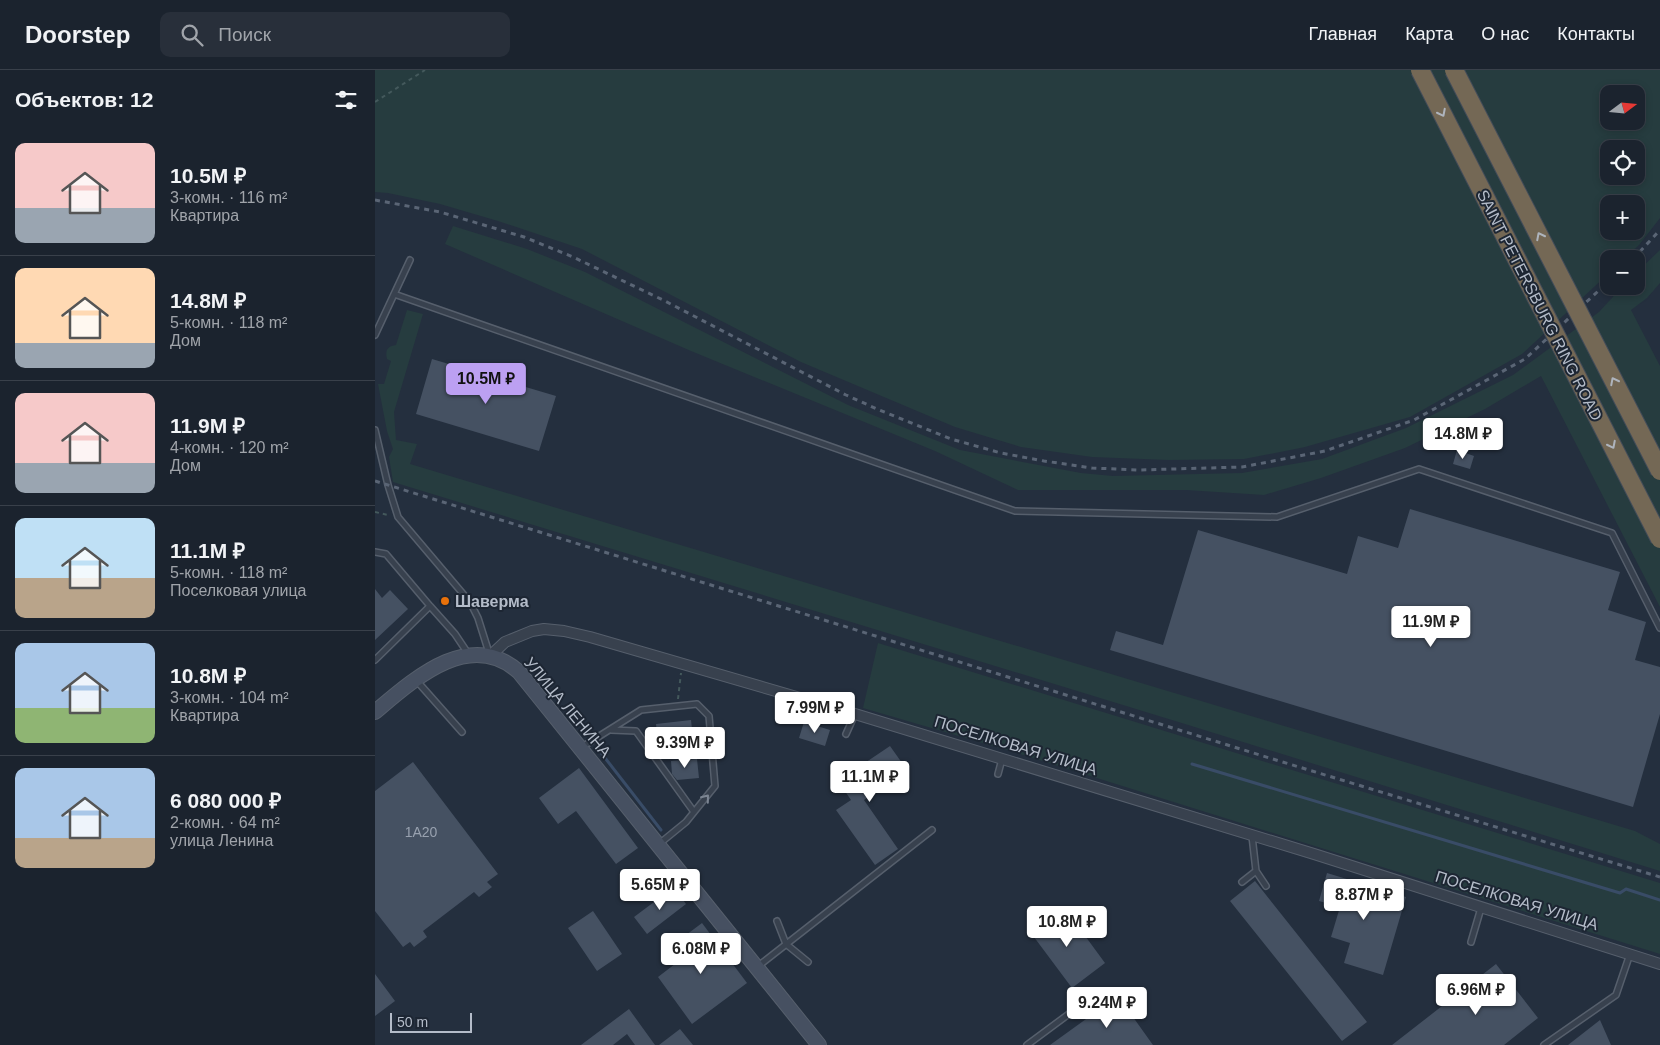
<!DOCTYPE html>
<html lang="ru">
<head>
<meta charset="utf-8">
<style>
	body { margin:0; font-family:Helvetica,sans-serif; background:#282f3a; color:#f1f3f6; height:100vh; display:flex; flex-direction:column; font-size:19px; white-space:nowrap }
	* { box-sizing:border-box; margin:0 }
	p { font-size:16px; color:#a0a4aa }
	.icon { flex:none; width:28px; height:28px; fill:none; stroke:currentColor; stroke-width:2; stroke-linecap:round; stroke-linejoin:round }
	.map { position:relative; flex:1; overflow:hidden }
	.sheet { display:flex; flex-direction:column; background:#1b232e; width:375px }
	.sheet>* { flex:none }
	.needle { width:32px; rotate:74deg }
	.controls { position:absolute; left:1225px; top:15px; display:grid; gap:10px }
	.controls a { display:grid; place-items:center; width:45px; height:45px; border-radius:10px; background:#1b232e; box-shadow:0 2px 8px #0003,0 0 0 1px #39404a; font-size:25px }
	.scale { position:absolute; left:15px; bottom:12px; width:82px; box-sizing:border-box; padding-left:5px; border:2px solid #b4bcc9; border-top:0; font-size:14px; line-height:18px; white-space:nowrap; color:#b4bcc9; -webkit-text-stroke:4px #1d2633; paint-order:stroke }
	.price { position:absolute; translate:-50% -42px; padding:0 11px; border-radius:5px; background:#fff; color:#222; font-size:16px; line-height:32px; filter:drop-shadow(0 1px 2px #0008) }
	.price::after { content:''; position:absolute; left:50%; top:30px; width:15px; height:11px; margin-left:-8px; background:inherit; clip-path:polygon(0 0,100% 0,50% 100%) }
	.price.current { background:#bca0f2; color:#111 }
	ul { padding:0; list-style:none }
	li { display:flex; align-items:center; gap:15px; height:125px; padding:0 15px }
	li+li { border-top:1px solid #39404a }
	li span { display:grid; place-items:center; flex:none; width:140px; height:100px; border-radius:10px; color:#555 }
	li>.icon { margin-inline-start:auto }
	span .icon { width:60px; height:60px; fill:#fffc; stroke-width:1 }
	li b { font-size:21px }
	h2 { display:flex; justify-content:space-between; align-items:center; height:60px; padding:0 15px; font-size:21px }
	header { display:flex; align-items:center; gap:30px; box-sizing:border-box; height:70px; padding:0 25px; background:#1b232e; border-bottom:1px solid #39404a }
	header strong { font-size:24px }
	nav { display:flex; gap:28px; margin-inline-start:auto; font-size:18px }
	.search { width:350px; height:45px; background:#282f3a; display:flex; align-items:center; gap:12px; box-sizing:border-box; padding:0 18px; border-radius:10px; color:#a0a4aa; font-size:19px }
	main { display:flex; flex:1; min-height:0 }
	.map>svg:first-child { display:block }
	.green { fill:#263c3f; fill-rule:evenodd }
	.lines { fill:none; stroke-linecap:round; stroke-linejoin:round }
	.stream { stroke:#394c67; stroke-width:3 }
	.building { fill:#455162 }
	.lane-casing { stroke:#565f6c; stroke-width:8 }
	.street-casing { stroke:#565f6c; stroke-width:12 }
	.secondary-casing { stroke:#565f6c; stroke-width:16 }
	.path { stroke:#44595c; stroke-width:2; stroke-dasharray:4 4; stroke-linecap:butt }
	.lane { stroke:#38414e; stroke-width:5 }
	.street { stroke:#38414e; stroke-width:10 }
	.secondary { stroke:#465061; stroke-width:14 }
	.rail { stroke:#5a6575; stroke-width:3; stroke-dasharray:5 5; stroke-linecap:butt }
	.highway-bridge-casing { stroke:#434c59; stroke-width:20; stroke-linecap:butt }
	.highway-bridge { stroke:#746855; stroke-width:18 }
	.oneway { stroke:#aeb4bd }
	.oneway2 { stroke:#7c8592 }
	.food-dot { fill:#e8710a; stroke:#1d2633; stroke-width:2 }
	.labels { text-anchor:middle; stroke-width:4; stroke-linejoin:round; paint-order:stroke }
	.number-label { font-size:14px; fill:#98a1af }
	.street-label { font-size:16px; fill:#b4bcc9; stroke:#1d2633 }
	.poi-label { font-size:16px; font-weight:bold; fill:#b4bcc9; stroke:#1d2633; text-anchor:start }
</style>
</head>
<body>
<header>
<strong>Doorstep</strong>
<div class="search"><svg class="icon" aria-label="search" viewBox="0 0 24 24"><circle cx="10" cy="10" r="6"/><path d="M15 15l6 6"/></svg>Поиск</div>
<nav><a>Главная</a><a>Карта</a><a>О нас</a><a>Контакты</a></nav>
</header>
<main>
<section class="sheet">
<h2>Объектов: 12<svg class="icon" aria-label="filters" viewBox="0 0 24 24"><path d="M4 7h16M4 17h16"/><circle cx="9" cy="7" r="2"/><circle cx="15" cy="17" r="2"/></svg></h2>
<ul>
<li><span style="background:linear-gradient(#f6c9c9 65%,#9aa5b1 0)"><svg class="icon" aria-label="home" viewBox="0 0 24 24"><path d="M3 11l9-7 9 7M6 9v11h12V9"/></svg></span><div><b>10.5M ₽</b><p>3-комн. · 116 m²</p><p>Квартира</p></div></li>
<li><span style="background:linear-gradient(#ffd9b3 75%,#9aa5b1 0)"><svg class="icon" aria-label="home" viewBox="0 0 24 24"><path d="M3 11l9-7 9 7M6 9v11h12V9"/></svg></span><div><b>14.8M ₽</b><p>5-комн. · 118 m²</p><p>Дом</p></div></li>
<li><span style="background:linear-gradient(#f6c9c9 70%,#9aa5b1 0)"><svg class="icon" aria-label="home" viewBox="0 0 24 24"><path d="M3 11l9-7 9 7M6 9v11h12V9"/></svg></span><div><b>11.9M ₽</b><p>4-комн. · 120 m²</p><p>Дом</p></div></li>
<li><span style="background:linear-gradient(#bfe0f5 60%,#b9a48a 0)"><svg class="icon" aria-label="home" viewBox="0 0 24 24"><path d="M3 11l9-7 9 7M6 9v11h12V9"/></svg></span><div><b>11.1M ₽</b><p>5-комн. · 118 m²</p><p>Поселковая улица</p></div></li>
<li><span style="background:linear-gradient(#a9c7e8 65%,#8fb573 0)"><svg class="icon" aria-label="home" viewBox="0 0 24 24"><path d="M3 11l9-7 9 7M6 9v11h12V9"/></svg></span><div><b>10.8M ₽</b><p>3-комн. · 104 m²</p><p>Квартира</p></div></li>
<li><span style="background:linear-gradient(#a9c7e8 70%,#b9a48a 0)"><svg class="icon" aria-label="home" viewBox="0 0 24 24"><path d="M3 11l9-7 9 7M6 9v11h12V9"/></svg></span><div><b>6 080 000 ₽</b><p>2-комн. · 64 m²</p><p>улица Ленина</p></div></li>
</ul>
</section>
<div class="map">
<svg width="1285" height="975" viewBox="0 0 1285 975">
	<rect width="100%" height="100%" fill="#242f3e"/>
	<path class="green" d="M0 0H1285V148L1264 175 1249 189H1234V203L1147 284 1035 347 930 377 869 389 794 390 717 387 646 377 580 357 426 292 207 179 123 151 65 134 13 123 0 122ZM1234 24H1261V51H1234ZM1234 79H1261V106H1234ZM1234 134H1261V161H1234Z
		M78 156 152 179 210 202 473 335 585 380 706 403 738 406 867 403 947 389 1031 358 1138 305 1224 242 1248 216H1261V203L1285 180V213L1272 228 1256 240 1285 296V537L1166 306 1110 339 1030 378 946 408 889 425 811 420H643L560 381 316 281 70 174Z
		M32 240 48 244 19 342 21 370 42 374 35 394 1260 761 1285 774V801L810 654 18 412 14 387 18 379 12 361 3 314H9L16 291 12 289C10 281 12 276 21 275Z
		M503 573 1285 813V884L642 683 488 638Z"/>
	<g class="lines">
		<path class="stream" d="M227 684 286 760
			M817 694 1245 823 1251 819 1285 830"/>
	</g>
	<path class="building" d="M57 289 181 326 164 381 41 344Z
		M1082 380 1099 386 1095 399 1078 394Z
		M1035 439 1245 502 1233 540 1271 552 1260 590 1285 597V644L1258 737 735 580 741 561 788 575 823 460 972 504 983 466 1023 478Z
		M0 519 7 528 15 520 33 539 0 570Z
		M316 650 318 668 283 672 281 654Z
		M429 652 455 660 450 676 424 668Z
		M515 676 532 700 489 730 523 779 500 795 461 740 476 730 463 711Z
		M322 689 324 708 302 710 297 704 296 691Z
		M38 692 123 804 112 812 117 817 104 827 99 822 48 861 52 867 39 877 35 872 28 877 0 841V721Z
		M204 698 263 778 241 794 201 741 183 754 164 728Z
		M952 803 1031 827 1008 905 969 893 975 873 956 867 965 837 944 831Z
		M880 811 992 952 967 971 855 831Z
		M299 817 311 834 272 864 259 847Z
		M218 841 247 884 222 901 193 858Z
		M673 844 680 854 694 844 730 893 697 918 653 859Z
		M327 853 372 913 317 954 283 907 309 887 299 874Z
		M1121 894 1163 948 1129 975H1017Z
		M0 904 20 931 0 946Z
		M743 926 778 975H675Z
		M254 939 280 975H260L252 964 238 975H206Z
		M1225 950 1236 975H1193Z
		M305 959 318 975H284Z"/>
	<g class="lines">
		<defs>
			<path id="lane" d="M19 224 640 441 902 447 1044 399 1237 463 1285 558
				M0 265 35 190
				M0 360 13 415 23 447 95 532 103 548 115 586
				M0 482 11 484 55 536 0 590
				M55 536 80 564 94 585
				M41 610 87 662
				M236 660 261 661 319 742
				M471 664 480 644
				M207 677 266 640 322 634 334 646 340 716 311 752 284 774
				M623 704 627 689
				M877 766 881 801 891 816
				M867 812 881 801
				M402 851 411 874 433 892
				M1096 872 1106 838
				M382 897 557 760
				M652 975 710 932
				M1169 975 1241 925 1255 884"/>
			<path id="street" d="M115 586 130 572 157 561 169 559 189 561 215 567 480 644 939 784 1285 894"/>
			<path id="secondary" d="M0 642C39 609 95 558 144 602L444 975"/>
		</defs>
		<use href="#lane" class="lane-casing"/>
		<use href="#street" class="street-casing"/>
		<use href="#secondary" class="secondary-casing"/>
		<path class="path" d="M0 32 50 0
			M0 442 13 445
			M303 629 306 603"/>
		<use href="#lane" class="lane"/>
		<use href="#street" class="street"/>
		<use href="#secondary" class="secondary"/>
		<path class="rail" d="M0 130 65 142 149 167 198 187 288 230 471 325 502 339 576 369 626 383 669 391 717 398 764 400 867 397 950 381 1039 350 1150 289 1234 211
			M1258 189 1285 160
			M0 411 901 690 1285 807"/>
		<defs>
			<path id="highway-bridge" d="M1045 0 1285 469
				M1079 0 1285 401"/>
		</defs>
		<use href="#highway-bridge" class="highway-bridge-casing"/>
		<use href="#highway-bridge" class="highway-bridge"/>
	</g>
	<defs><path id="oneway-chevron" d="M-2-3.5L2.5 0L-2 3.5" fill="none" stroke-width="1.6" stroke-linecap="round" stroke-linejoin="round" transform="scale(1.25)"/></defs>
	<g class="oneway">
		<use href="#oneway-chevron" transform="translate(1067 43) rotate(63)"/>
		<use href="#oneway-chevron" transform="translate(1165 166) rotate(-117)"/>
		<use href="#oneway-chevron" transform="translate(1239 311) rotate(-117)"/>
		<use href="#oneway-chevron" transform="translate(1237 375) rotate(63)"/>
	</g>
	<use class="oneway2" href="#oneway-chevron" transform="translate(331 728) rotate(-51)"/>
	<circle class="food-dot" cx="70" cy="531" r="5"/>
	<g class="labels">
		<g class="number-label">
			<text x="46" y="767">1А20</text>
		</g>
		<g class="street-label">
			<text transform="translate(1165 235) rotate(63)" y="6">SAINT PETERSBURG RING ROAD</text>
			<text transform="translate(193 637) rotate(50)" y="6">УЛИЦА ЛЕНИНА</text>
			<text transform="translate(641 675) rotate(17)" y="6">ПОСЕЛКОВАЯ УЛИЦА</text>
			<text transform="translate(1142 830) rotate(17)" y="6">ПОСЕЛКОВАЯ УЛИЦА</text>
		</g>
		<g class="poi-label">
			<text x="80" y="537">Шаверма</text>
		</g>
	</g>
</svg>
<div class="controls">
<a><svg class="needle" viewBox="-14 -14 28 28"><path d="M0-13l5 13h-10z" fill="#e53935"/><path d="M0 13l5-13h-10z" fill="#a0a4aa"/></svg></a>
<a><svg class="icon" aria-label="locate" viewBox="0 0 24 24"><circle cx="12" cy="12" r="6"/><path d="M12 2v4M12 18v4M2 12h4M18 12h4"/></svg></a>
<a>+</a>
<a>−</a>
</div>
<div class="scale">50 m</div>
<b class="price current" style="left:111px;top:335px">10.5M ₽</b>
<b class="price" style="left:1088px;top:390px">14.8M ₽</b>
<b class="price" style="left:1056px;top:578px">11.9M ₽</b>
<b class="price" style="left:440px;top:664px">7.99M ₽</b>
<b class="price" style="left:310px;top:699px">9.39M ₽</b>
<b class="price" style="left:495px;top:733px">11.1M ₽</b>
<b class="price" style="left:285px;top:841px">5.65M ₽</b>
<b class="price" style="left:989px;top:851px">8.87M ₽</b>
<b class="price" style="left:692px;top:878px">10.8M ₽</b>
<b class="price" style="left:326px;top:905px">6.08M ₽</b>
<b class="price" style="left:1101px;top:946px">6.96M ₽</b>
<b class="price" style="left:732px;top:959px">9.24M ₽</b>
</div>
</main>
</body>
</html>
